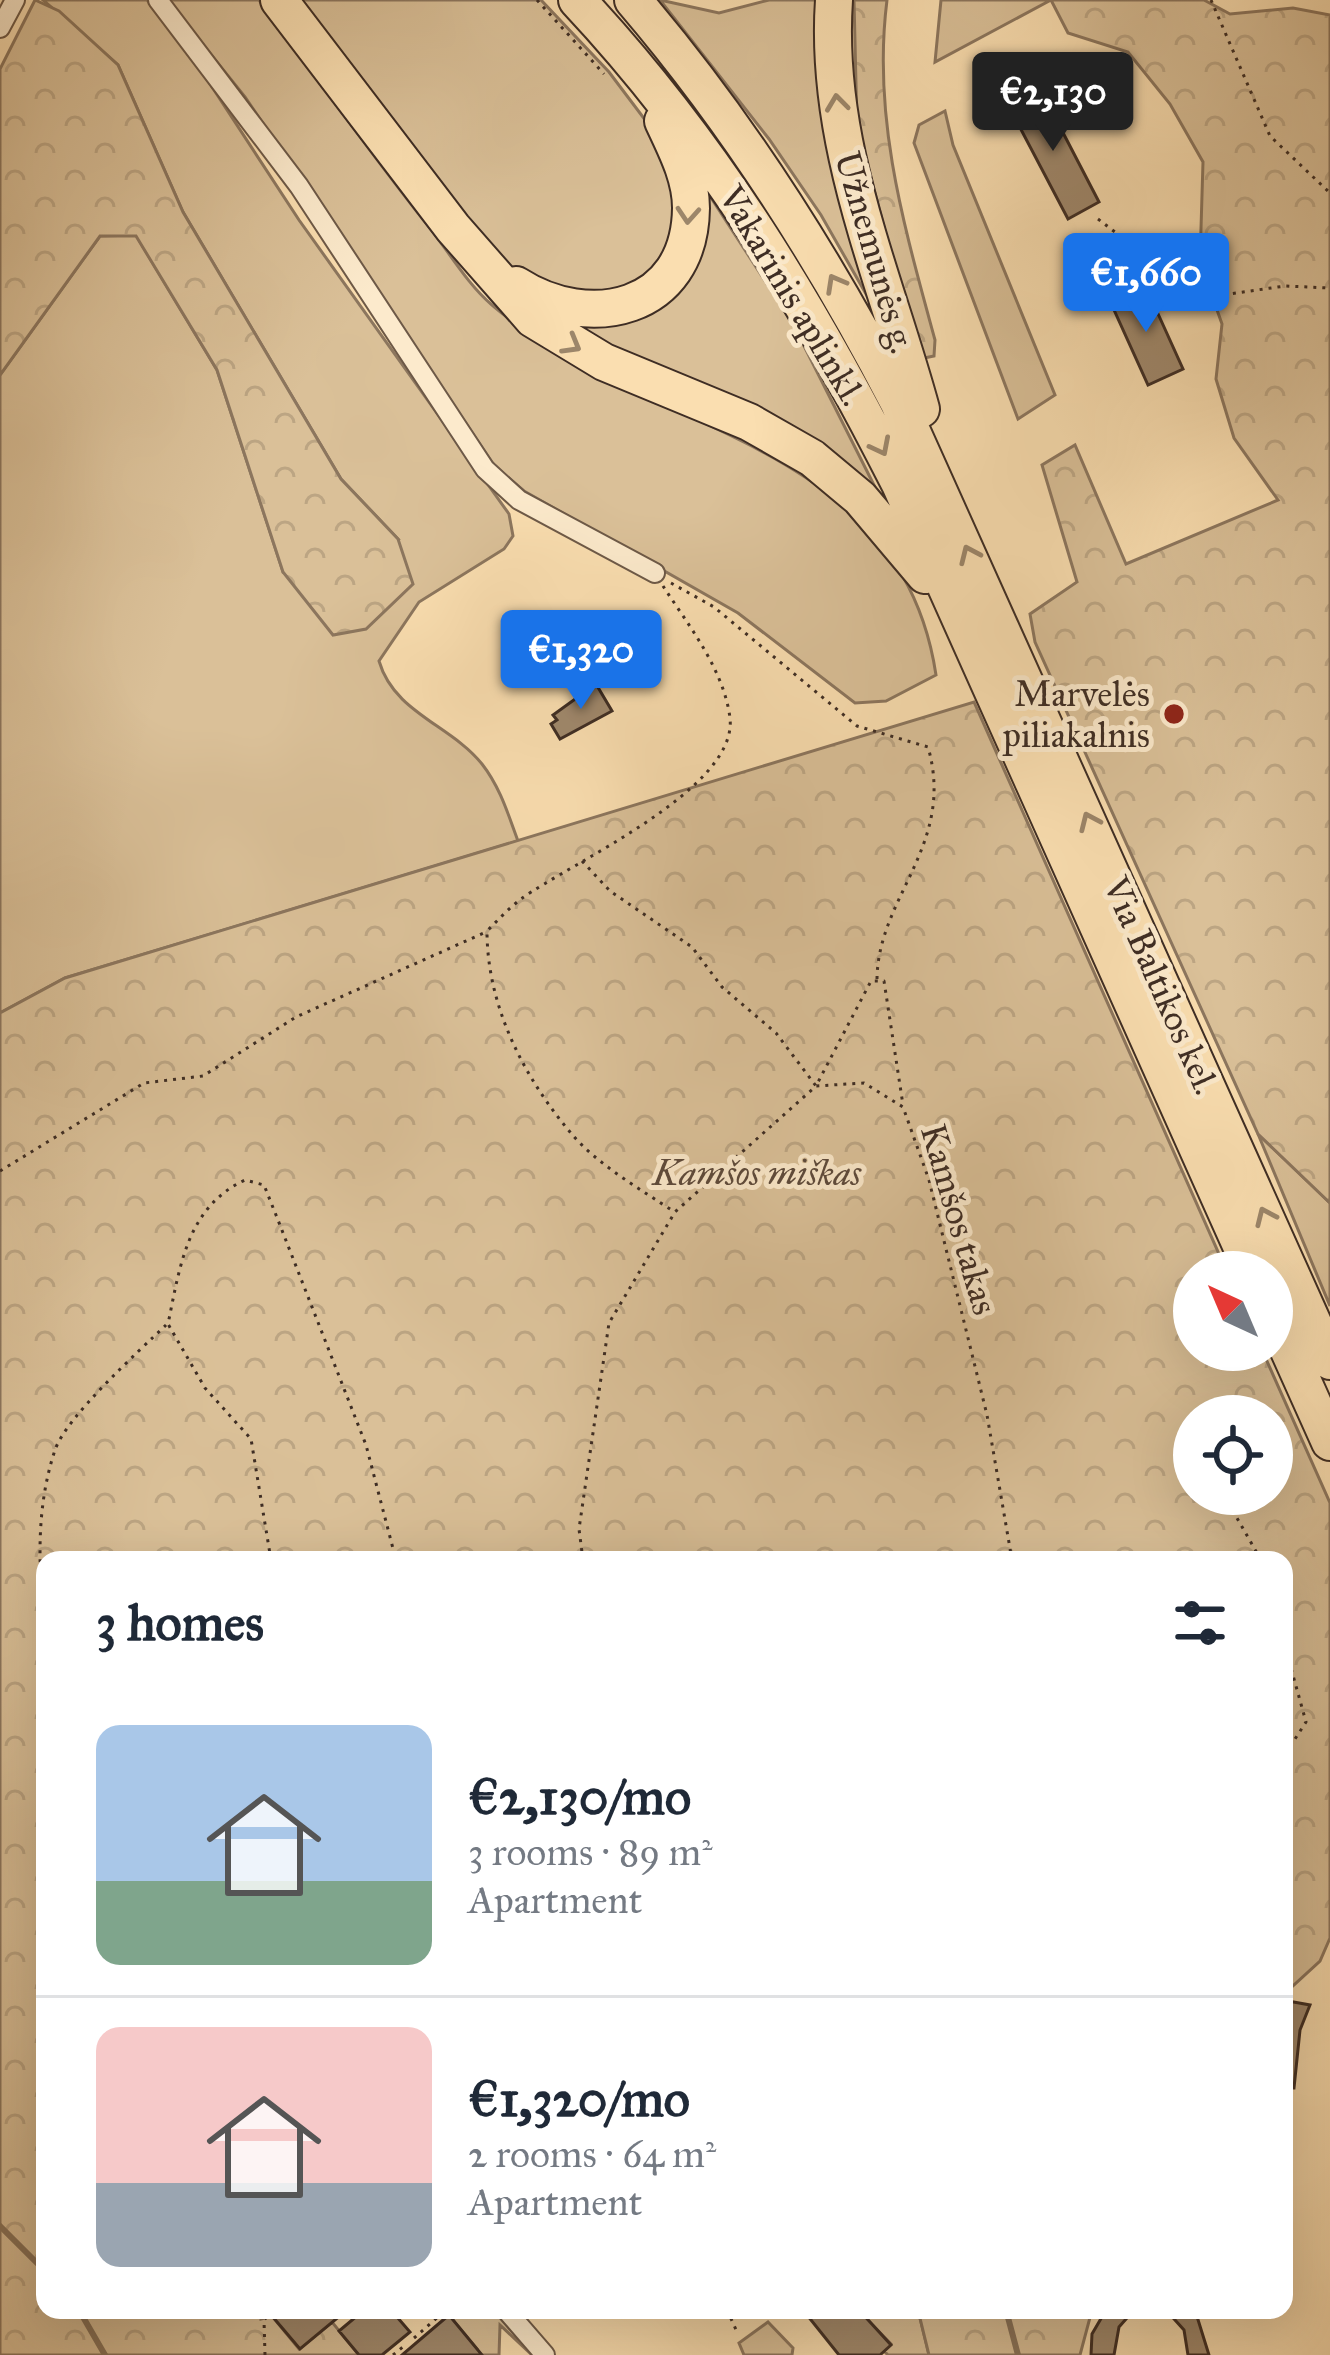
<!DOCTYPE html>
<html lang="en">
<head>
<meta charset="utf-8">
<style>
	body { margin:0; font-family:"IM FELL Great Primer",serif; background:#f2f2f3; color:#1f2937; height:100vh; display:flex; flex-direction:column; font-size:45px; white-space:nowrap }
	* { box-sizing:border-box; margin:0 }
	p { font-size:39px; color:#747a83 }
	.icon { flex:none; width:66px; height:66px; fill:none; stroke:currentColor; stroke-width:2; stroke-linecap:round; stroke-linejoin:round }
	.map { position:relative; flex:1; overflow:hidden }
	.sheet { position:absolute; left:36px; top:1551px; width:1257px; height:768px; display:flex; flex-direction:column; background:#fff; border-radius:24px; box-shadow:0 12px 48px #0002 }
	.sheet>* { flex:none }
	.needle { width:78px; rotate:316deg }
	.buttons { position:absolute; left:1173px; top:1251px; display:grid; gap:24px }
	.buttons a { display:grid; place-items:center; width:120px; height:120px; border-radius:50%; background:#fff; box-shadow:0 12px 48px #0002; font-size:60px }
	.price { position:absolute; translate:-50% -102px; padding:0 27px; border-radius:12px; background:#1a73e8; color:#fff; font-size:39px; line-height:78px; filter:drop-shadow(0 3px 6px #0008) }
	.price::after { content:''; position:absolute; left:50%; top:72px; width:36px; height:27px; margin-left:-18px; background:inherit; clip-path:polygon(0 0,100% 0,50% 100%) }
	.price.selected { background:#222; color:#fff }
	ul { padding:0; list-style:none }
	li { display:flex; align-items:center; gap:36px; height:300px; padding:0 60px }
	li+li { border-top:3px solid #e0e1e3 }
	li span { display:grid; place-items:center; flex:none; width:336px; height:240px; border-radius:24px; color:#555 }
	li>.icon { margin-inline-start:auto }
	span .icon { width:144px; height:144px; fill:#fffc; stroke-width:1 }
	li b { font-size:51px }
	h2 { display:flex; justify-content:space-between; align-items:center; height:144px; padding:0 60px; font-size:51px }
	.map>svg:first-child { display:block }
	.green { fill:#dac098; stroke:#8c765e; stroke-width:3 }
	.forest { fill:url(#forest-crowns); stroke:#8c765e; stroke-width:3; fill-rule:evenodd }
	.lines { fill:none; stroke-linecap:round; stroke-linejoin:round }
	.stream { stroke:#88735b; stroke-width:6 }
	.building { fill:#a0896d; stroke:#3e2d24; stroke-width:3 }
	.street-casing { stroke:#6d5947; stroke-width:22 }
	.highway-casing { stroke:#3e2d24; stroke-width:40 }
	.path { stroke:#3e2d24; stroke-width:3; stroke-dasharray:3 6; stroke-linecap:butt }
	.street { stroke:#fceacc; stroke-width:18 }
	.highway { stroke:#fadeb0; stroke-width:36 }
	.oneway { stroke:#9c866a }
	.poi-dot { fill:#8f2418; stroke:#fceacc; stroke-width:4.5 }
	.labels { text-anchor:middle; stroke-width:10; stroke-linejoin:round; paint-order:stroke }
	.street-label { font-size:36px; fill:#3e2d24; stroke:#fceacc }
	.poi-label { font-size:36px; fill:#3e2d24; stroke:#fceacc; text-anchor:end }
	.park-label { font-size:36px; font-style:italic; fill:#5d4a3b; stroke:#fceacc }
</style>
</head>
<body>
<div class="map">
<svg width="1330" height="2355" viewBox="0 0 1330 2355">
	<defs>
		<pattern id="forest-crowns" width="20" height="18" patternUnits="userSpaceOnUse" patternTransform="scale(3)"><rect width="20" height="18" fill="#dac098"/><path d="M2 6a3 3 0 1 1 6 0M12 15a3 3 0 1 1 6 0" fill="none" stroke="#bca583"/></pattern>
	</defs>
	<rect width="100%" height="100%" fill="#fadeb0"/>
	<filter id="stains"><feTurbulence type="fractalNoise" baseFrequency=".00167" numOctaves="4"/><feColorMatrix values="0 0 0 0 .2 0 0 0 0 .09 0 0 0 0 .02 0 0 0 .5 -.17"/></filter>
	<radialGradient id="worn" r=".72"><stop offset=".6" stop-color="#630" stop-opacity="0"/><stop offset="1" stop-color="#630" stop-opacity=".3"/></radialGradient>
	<path class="green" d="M43 0H147L182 41 299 220 509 514 513 536 504 549 419 602 379 661C394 713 451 725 482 764 500 787 508 814 518 841L65 978 0 1013V375L100 236 136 235 217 370 283 572 398 539 341 479 183 212 118 65Z
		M167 0H259C316 76 370 153 429 227 449 252 468 285 492 305 644 435 900 436 936 675L886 701 855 703 738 613 524 491 494 465 245 97Z
		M295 0H541L609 72 655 133 678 205 665 261 619 298 529 282 509 266 482 238Z
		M660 0 719 13 769 0H824L882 322 821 215 769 139Z
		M941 0H1051L935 62Z
		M945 111 953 145 1055 395 1018 419 914 143 919 125Z
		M704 187 793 324 886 509 617 358 560 319 636 313Z
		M1258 1134 1330 1203V1306Z
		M444 2310H494L532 2355 500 2325 499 2355H471L477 2349Z
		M858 2310H918L929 2355H888L884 2351 891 2344Z
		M768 2322 793 2348 792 2355H744L739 2343Z"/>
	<path class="forest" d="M35 0 59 11 118 65 183 212 341 479 398 539 413 584 366 629 333 635 283 572 217 370 136 236H100L0 375V69Z
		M854 0H887C872 118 904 226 935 340L934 356 924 358 915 343 857 126Z
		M1051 0H1204L1230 14 1293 8 1330 15V1203L1258 1134 1035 642 1030 614 1077 582 1042 465 1075 445 1126 564 1278 500 1234 438 1216 379 1222 324 1200 262 1203 162 1170 104 1128 52 1068 33Z
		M974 702 1227 1272H1194V1350H1262L1330 1503V1938L1320 1961 1284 1994V1560H45V2310H261V2319L272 2316 299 2349 332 2322 359 2355H0V1013L65 978ZM1194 1416H1272V1494H1194Z
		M918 2310H1092L1080 2355H929Z"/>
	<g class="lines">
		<path class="stream" d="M0 2226 45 2271
			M79 2310 105 2355
			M1006 2310 1018 2355"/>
	</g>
	<path class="building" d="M1028 89 1036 104 1046 100 1099 202 1068 219 1006 101Z
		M1145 285 1183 369 1148 385 1110 301Z
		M596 684 612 711 560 739 551 724 557 720 553 715Z
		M1288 2001 1310 2005 1300 2030 1294 2088H1284Z
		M280 2310H347L300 2349 272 2316Z
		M364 2310H391L410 2332 382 2355H359L339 2331Z
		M803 2310H859L891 2345 880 2355H839Z
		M1106 2310H1134L1119 2327 1114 2355H1091L1092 2334Z
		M1166 2310H1195L1209 2355H1188L1184 2330Z
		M449 2315 482 2355H402L429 2332Z"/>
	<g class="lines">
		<defs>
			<path id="street" d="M158 0 299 186 485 469 519 500 655 573
				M0 28 15 0
				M506 2310 545 2355"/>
			<path id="highway" d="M279 0 453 228 533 319 604 362 749 422 812 458 860 498 925 575
				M577 0C713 145 811 308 900 484L1253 1272
				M633 0C739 124 824 258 899 403L1330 1361
				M834 0C824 144 884 274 921 409
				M516 285C589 332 690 311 691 208 691 177 676 149 663 121
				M1272 1313 1330 1442"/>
		</defs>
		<use href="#street" class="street-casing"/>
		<use href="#highway" class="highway-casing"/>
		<path class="path" d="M537 0 604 74
			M1211 0 1270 136 1330 193
			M1098 219 1201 298 1285 286 1330 288
			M671 583 714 607 857 726 928 747C956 845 878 896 877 979
			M663 586C689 626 724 670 730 718 738 789 572 862 521 899 509 908 498 920 487 931 487 1005 523 1076 570 1132 595 1163 640 1189 673 1211
			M582 861 610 891 692 947 722 987 776 1033 816 1086 871 981H884L903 1105
			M0 1171 144 1083 203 1076 296 1017 486 932
			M1212 1494 1229 1504 1261 1560
			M271 1560 251 1439 205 1388 168 1324C180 1266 187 1207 245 1180L264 1185 276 1215 366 1445 396 1560
			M583 1560 579 1529 609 1323 675 1212 816 1086 864 1083 903 1107 929 1180 987 1415 1012 1560
			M45 1625C38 1567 36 1507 55 1450 66 1417 139 1351 166 1325
			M1284 1643 1306 1722 1284 1756
			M358 2310 359 2315
			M727 2310 738 2334
			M770 2310 775 2317
			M782 2317 783 2310
			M414 2338 446 2310
			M265 2355 264 2320 274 2310
			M393 2355 404 2346"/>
		<use href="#street" class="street"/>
		<use href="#highway" class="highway"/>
	</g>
	<defs><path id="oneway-chevron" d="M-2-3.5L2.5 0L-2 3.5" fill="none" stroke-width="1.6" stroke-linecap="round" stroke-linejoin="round" transform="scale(3)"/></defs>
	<g class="oneway">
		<use href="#oneway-chevron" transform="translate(837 103) rotate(-97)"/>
		<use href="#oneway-chevron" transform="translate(688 215) rotate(94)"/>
		<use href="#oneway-chevron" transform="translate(835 283) rotate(-119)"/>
		<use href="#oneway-chevron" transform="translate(572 345) rotate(30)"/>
		<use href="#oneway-chevron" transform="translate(881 447) rotate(63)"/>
		<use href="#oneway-chevron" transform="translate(969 554) rotate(-114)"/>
		<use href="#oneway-chevron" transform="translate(1089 821) rotate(-114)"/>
		<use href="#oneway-chevron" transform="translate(1265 1216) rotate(-114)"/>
	</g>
	<circle class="poi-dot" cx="1174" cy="714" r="12"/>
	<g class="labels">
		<g class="street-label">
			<text transform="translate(876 252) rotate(74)" y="13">Užnemunės g.</text>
			<text transform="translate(793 295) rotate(59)" y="13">Vakarinis aplinkl.</text>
			<text transform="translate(1162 985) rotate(66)" y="13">Via Baltikos kel.</text>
			<text transform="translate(960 1219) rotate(74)" y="13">Kamšos takas</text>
		</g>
		<g class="poi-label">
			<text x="1150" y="706">Marvelės<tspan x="1150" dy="41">piliakalnis</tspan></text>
		</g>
		<g class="park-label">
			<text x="757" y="1185">Kamšos miškas</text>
		</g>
	</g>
	<rect width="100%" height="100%" filter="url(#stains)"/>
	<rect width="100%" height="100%" fill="url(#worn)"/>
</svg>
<div class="buttons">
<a><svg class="needle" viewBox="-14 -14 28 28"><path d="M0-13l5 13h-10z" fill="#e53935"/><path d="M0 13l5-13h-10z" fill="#747a83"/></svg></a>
<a><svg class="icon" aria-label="locate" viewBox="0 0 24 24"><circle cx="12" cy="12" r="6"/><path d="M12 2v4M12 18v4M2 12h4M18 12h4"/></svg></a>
</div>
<b class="price selected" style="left:1053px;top:154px">€2,130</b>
<b class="price" style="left:1146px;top:335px">€1,660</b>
<b class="price" style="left:581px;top:712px">€1,320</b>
<section class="sheet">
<h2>3 homes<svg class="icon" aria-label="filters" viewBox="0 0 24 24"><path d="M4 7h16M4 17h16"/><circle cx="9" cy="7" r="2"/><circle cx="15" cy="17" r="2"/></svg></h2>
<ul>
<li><span style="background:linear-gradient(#a9c7e8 65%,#7fa58c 0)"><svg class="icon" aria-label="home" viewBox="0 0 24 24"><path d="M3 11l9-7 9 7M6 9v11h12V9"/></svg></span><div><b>€2,130/mo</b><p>3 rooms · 89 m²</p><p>Apartment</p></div></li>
<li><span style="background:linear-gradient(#f6c9c9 65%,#9aa5b1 0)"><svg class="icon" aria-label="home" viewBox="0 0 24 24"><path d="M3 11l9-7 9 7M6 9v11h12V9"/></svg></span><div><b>€1,320/mo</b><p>2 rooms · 64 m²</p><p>Apartment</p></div></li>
</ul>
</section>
</div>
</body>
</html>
